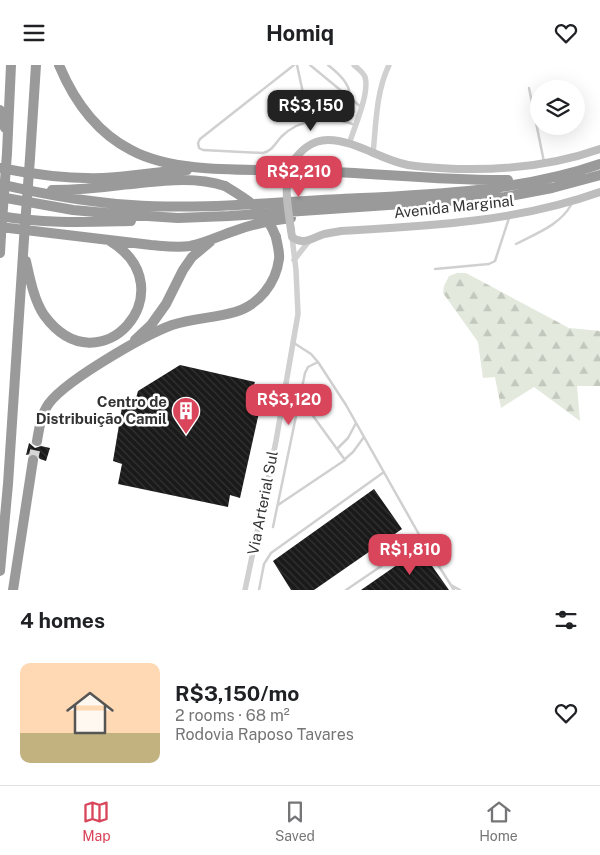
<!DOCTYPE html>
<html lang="en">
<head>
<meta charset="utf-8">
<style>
	body { margin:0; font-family:"Public Sans",sans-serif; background:#f6f6f6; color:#202124; height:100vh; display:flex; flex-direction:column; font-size:19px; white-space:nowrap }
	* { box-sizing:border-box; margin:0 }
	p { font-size:16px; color:#757577 }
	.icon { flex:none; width:28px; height:28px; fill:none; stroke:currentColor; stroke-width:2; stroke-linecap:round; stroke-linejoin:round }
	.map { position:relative; height:525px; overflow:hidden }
	.panel { display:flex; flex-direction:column; background:#fff; flex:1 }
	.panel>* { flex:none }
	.controls { position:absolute; left:530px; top:15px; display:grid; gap:10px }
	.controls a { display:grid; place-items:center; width:55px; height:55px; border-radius:50%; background:#fff; box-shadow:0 5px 20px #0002; font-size:25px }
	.price { position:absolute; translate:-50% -42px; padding:0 11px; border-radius:10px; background:#d9455a; color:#fff; font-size:16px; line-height:32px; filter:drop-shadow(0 1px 2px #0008) }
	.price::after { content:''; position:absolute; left:50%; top:30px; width:15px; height:11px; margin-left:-8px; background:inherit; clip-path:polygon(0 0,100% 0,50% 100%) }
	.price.active { background:#222; color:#fff }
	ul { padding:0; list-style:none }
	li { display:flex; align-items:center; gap:15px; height:125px; padding:0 20px }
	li+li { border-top:1px solid #e0e0e0 }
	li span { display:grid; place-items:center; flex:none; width:140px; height:100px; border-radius:10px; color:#555 }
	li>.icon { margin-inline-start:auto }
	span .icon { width:60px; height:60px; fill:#fffc; stroke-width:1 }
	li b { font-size:21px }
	h2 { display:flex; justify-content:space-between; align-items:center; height:60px; padding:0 20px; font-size:21px }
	header { display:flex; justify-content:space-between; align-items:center; height:65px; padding:0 20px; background:#fff; font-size:22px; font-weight:700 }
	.dock { display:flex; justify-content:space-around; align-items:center; height:70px; border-top:1px solid #e0e0e0; background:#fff; font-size:14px; color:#757577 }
	.dock a { display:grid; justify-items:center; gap:2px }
	.dock .active { color:#d9455a }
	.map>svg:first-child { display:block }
	.forest { fill:url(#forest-firs) }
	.building { fill:url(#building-back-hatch) }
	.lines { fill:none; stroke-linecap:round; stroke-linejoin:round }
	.highway-tunnel { stroke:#d6d6d6; stroke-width:10; stroke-dasharray:10 5; stroke-linecap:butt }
	.lane { stroke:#d0d0d0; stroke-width:2.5 }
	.street { stroke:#d0d0d0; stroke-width:5.5 }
	.secondary { stroke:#bdbdbd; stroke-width:8 }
	.highway { stroke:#9a9a9a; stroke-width:10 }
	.secondary-bridge { stroke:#bdbdbd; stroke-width:8 }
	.highway-bridge { stroke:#9a9a9a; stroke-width:10 }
	.labels { text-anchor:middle; stroke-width:5; stroke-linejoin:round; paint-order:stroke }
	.street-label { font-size:15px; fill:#333; stroke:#fff }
	.poi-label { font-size:15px; font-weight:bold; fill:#333; stroke:#fff; text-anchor:end }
</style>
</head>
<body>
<header><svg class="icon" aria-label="menu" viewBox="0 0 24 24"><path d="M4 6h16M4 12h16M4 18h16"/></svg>Homiq<svg class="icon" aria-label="heart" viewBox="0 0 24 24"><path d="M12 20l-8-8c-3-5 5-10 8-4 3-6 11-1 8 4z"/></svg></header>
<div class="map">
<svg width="600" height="525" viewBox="0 0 600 525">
	<defs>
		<pattern id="forest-firs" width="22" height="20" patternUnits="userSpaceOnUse" patternTransform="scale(1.25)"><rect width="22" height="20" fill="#e3e9dd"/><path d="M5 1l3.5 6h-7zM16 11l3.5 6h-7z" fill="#c3c8be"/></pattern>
		<pattern id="building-back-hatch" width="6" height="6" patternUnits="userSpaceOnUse" patternTransform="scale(1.25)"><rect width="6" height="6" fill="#1a1a1a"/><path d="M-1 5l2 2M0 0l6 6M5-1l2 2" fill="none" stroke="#333"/></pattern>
	</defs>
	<rect width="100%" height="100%" fill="#fff"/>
	<path class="forest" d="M457 208H466L569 263 600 266V321H577L580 356 534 322 501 343 495 312 483 313 478 277 443 228 444 221 449 211Z"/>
	<path class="building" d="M180 300 255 317 249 332 262 334 240 433 230 430 228 442 118 419 122 399 113 396 122 342 133 344 138 326Z
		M29 378 35 383 41 381 50 383 46 396 40 394 35 388 26 390Z
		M374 424 402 464 314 525H291L273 496Z
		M420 484 449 525H361Z"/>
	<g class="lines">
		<path class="highway-tunnel" d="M33 395 37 376"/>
		<path class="lane" d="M294 0 200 74 198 78 199 83 203 85 263 88C272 86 275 79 281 72 300 53 330 50 355 60
			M297 0 309 56
			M310 0 361 42
			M328 0C338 8 351 19 350 33 350 39 344 49 341 55
			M529 23 544 97
			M516 179C535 169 560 160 571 140
			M435 204 489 199 495 196 509 153
			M294 278 311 289 318 297 346 340 421 473 454 525
			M337 384 348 373 356 358
			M345 394 353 387 364 372
			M278 440 345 395 300 333
			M273 462 305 308 308 302 318 297
			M451 520 460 525
			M259 525 264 499 271 488 384 407
			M346 525 421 474"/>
		<path class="street" d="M349 79C354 63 370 28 365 12 363 7 358 4 354 0
			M373 89C376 59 376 27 389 0
			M294 195 309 176
			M245 525 276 376 298 249 296 205 292 172"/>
		<path class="secondary" d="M291 99C300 86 311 75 328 75 355 75 381 95 408 100 425 103 443 103 461 104 509 105 555 100 600 84
			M291 165 292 172C303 181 312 173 324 169 329 168 335 167 341 166 429 161 516 157 600 127"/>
		<path class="highway" d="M59 0C74 36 96 67 131 85 179 111 257 103 311 106 377 108 442 116 508 115
			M0 45 5 63
			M7 88 11 0
			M30 93 36 0
			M0 103C35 110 68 114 103 113 131 112 159 106 187 105
			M0 119C43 129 87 137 131 140 200 145 272 137 342 134 426 130 520 127 600 99
			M52 125C75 125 98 123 121 120 156 117 191 110 225 121
			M0 132 73 145 117 149 178 153 229 151 505 132 552 123 600 110
			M0 151C43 159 87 157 131 156
			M0 162 151 180C164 181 177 183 190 181 206 178 219 171 234 166 253 159 272 155 291 153
			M0 188 1 170
			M26 196C30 214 34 235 44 250 100 327 189 224 110 176
			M135 275 151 260 166 239 183 205 192 192 210 177
			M37 376C39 365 40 353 46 343 58 319 145 270 172 260 193 253 215 253 235 247 259 240 276 218 279 194 280 187 277 179 276 172
			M0 506 8 419 24 174
			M13 525 33 395"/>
		<path class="secondary-bridge" d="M291 165C288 143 283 120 291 99"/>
		<path class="highway-bridge" d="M225 121C248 135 266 145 276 172
			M1 170 7 88
			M24 174 30 93"/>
	</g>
	<defs>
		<symbol id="building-pin" viewBox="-11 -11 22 30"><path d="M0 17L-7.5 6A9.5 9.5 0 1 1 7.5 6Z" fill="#d9455a" stroke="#fff"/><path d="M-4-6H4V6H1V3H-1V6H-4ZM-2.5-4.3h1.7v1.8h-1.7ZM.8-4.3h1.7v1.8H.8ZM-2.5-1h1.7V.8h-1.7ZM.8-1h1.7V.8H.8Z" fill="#fff"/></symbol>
	</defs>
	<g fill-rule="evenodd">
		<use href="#building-pin" x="170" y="330" width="32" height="43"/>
	</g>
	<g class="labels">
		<g class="street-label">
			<text transform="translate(454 142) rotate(-6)" y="5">Avenida Marginal</text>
			<text transform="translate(263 438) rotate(-79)" y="5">Via Arterial Sul</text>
		</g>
		<g class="poi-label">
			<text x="167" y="342">Centro de<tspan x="167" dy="17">Distribuição Camil</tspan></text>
		</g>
	</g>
</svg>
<div class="controls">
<a><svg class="icon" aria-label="layers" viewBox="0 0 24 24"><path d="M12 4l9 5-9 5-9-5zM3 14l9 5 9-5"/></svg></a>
</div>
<b class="price active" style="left:311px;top:67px">R$3,150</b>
<b class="price" style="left:299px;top:133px">R$2,210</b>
<b class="price" style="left:289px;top:361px">R$3,120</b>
<b class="price" style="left:410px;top:511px">R$1,810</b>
</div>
<section class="panel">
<h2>4 homes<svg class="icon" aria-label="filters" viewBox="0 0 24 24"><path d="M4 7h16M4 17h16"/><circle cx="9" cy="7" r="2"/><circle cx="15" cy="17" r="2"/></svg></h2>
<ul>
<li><span style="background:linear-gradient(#ffd9b3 70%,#c2b280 0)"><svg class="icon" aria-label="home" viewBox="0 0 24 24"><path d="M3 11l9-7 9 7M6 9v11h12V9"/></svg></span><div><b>R$3,150/mo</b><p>2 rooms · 68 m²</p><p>Rodovia Raposo Tavares</p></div><svg class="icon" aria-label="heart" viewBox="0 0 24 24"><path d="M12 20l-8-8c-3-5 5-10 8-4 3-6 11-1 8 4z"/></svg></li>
</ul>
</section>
<nav class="dock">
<a class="active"><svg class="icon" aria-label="map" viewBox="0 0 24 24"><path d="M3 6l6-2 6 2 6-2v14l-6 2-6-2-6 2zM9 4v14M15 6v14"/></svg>Map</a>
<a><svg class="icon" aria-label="saved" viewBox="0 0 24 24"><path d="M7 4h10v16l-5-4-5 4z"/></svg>Saved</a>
<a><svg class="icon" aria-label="home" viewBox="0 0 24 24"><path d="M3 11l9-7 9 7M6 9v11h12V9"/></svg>Home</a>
</nav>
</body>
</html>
